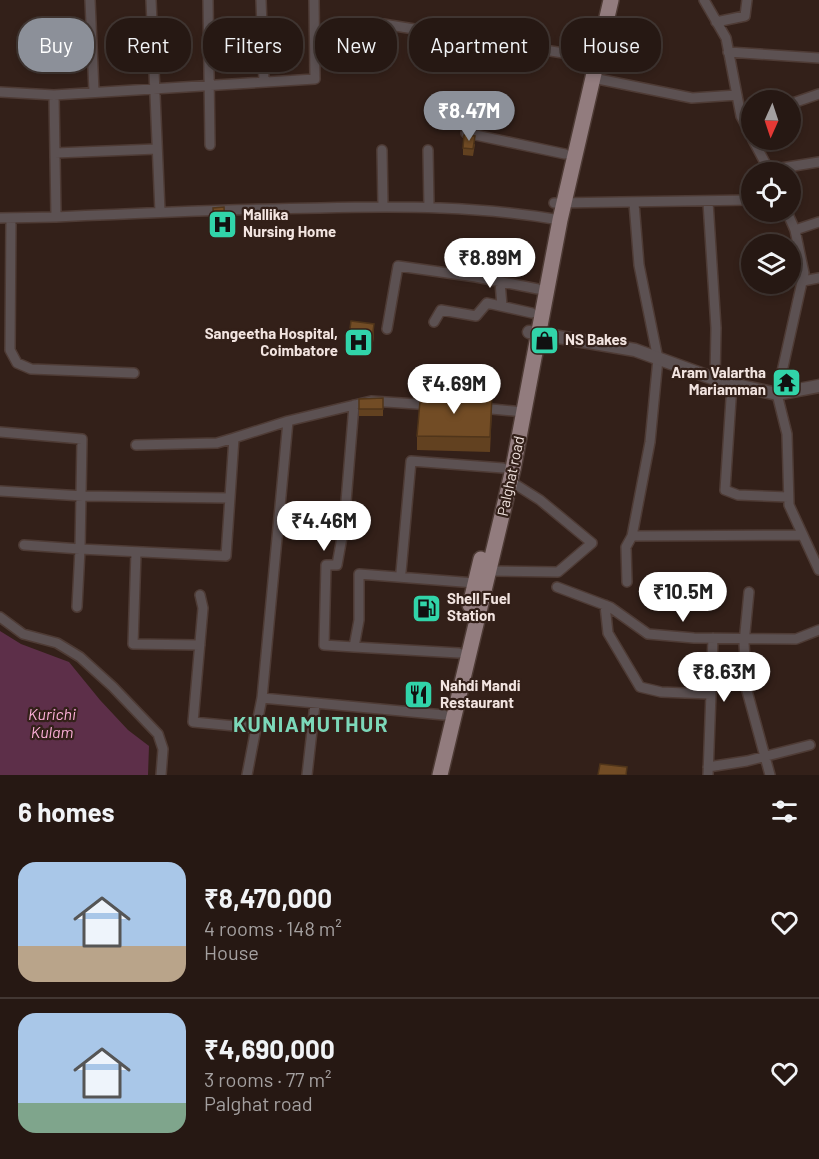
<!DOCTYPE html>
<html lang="en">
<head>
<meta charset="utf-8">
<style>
	body { margin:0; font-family:Barlow,sans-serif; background:#322521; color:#f1f3f6; height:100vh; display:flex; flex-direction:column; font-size:22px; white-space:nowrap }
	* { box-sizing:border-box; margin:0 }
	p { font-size:20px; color:#a4a0a0 }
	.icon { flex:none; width:33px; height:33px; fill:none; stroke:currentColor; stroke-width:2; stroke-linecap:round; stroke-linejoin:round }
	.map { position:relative; height:775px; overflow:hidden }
	.details { display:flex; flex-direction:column; background:#261813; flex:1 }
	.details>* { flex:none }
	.top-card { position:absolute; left:18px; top:18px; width:783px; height:54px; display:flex; gap:12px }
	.needle { width:39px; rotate:183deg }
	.fabs { position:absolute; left:741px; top:90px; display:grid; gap:12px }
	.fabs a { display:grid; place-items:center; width:60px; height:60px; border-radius:50%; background:#261813; box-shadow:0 3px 9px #0003,0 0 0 2px #423733; font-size:30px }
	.price { position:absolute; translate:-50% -51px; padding:0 14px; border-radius:21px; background:#fff; color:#222; font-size:20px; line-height:39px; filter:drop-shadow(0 2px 3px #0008) }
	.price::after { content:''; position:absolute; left:50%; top:36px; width:18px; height:14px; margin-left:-9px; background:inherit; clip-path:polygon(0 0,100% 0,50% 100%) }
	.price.on { background:#8c9099; color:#fff }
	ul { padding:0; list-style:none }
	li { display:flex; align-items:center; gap:18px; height:150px; padding:0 18px }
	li+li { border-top:2px solid #423733 }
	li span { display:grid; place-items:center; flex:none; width:168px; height:120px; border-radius:18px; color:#555 }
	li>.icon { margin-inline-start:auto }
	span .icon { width:72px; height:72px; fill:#fffc; stroke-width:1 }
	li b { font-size:26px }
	h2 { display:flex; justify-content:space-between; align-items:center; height:72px; padding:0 18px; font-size:26px }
	.chip { padding:0 21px; border-radius:24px; background:#261813; box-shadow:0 3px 9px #0003,0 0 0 2px #423733; font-size:21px; line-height:54px }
	.chip.on { background:#8c9099; color:#fff }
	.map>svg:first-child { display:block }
	.water { fill:#5d2f49 }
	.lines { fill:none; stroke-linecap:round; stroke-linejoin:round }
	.minor-casing { stroke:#4e3b35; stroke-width:12 }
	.tertiary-casing { stroke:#4e3b35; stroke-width:15 }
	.primary-casing { stroke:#4e3b35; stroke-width:18 }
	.minor { stroke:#5c5152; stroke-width:9 }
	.tertiary { stroke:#5c5152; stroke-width:12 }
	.primary { stroke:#927c7e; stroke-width:15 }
	.wall { fill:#624120 }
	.shaded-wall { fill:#50351a }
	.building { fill:#724c25; stroke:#50351a; stroke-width:1.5 }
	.labels { text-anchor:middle; stroke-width:4.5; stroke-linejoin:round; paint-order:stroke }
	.poi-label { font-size:15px; font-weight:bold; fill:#f2e4e0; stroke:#332019; text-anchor:start }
	.street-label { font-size:15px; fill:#f2e4e0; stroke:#332019 }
	.water-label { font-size:16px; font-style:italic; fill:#fdafd8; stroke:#332019 }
	.district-label { font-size:21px; font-weight:bold; letter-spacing:1.5px; fill:#7cd8b9; stroke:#332019 }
</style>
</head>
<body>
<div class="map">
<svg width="819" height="775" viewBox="0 0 819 775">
	<rect width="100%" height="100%" fill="#332019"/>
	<path class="water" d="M0 631 21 644 69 662 100 700 128 730 149 746 148 775H0Z"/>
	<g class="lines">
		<defs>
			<path id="minor" d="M90 0 94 92
				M151 0 160 212
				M208 0 210 145
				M261 0 264 82
				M314 0 315 79 54 95 56 217C144 213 232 209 320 208 400 206 481 206 560 220
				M704 0 726 38 741 116 752 136
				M716 22 745 16 747 0
				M383 24 588 57
				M728 52 819 58
				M593 78 692 98 737 95
				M0 92 54 95
				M790 104 819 94
				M466 133 565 154
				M753 140 770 172
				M382 150 383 207
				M428 150 429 207
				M55 153 157 149
				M769 170 819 162
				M708 202 716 328 715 379
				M554 203 752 200
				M634 203 639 265 658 359 650 442 632 536 803 535
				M787 212 795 230 804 273 777 394 787 434 789 505 819 570
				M0 218 56 217
				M11 218 10 350 17 363 31 369 134 373
				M795 230 819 222
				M803 281 819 278
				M500 282 502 306
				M434 322 441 310 476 316 487 303 532 313
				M387 329 398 266 476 277 538 289
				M732 384 725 490 738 495 788 497
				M432 405 371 401 288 421 262 698 444 715
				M481 408 524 412
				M0 432 82 439 80 549 226 556 234 438 288 421
				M136 445 217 443 234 438
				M0 491 83 496 230 498
				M24 545 80 549 77 607
				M136 552 133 644 200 645
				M489 571 558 572 592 543 540 500 510 481
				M401 572 411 461 503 468
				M627 582 626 547 632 536
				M557 587 610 607 648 634 694 638 796 639 819 630
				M749 592 744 643 747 691 770 775
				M200 595 203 608 193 722 256 728 262 698
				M605 605 608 633 640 687 661 692 710 694
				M0 617 23 634 57 643 80 657 113 687 158 734 163 749 161 775
				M354 647 324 645 326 565H337L344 526 354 405
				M459 653 354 647 359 620V574L475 583
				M708 767 747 761 810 745
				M247 775 256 728
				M307 775 315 704
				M708 775 713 638"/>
			<path id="tertiary" d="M529 332 635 350 723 382 777 394 819 386"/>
			<path id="primary" d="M470 605 481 559
				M440 775 513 469 560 220 611 0"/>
		</defs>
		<use href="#minor" class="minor-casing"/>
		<use href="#tertiary" class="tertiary-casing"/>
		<use href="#primary" class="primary-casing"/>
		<use href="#minor" class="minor"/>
		<use href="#tertiary" class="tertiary"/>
		<use href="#primary" class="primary"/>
	</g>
	<path class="wall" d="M475 144 473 156 463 155V148Z
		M213 208 225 225V232L214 233Z
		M374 335 372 350 349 346V336Z
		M383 398V416H359V399Z
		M492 409 490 452 417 450V436Z"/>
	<path class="shaded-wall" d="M374 324V335L372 350V339Z"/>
	<path class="building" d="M464 135 475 136 473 149 463 148Z
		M224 207 225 225 214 226 213 208Z
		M351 321 374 324 372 339 349 336Z
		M421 390 492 395 490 437 417 436Z
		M383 398V409H359V399Z
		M600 764 627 767 626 775H598Z"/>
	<defs>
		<symbol id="hospital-square" viewBox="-11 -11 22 22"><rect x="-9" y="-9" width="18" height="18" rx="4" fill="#31d4a9" stroke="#332019"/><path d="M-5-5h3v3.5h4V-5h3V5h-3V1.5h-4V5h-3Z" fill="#111"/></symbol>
		<symbol id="shop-square" viewBox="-11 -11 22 22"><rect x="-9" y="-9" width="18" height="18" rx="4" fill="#31d4a9" stroke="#332019"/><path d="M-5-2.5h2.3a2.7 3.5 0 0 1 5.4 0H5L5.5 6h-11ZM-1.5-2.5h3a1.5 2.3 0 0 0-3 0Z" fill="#111"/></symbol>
		<symbol id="temple-square" viewBox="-11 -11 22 22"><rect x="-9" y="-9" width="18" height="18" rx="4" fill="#31d4a9" stroke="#332019"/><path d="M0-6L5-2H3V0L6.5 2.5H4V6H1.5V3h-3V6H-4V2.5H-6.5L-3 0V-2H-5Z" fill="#111"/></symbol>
		<symbol id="fuel-square" viewBox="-11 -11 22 22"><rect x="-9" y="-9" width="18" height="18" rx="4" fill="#31d4a9" stroke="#332019"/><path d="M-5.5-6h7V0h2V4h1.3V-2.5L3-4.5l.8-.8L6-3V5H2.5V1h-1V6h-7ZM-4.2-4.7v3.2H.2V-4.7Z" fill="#111"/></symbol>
		<symbol id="restaurant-square" viewBox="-11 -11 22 22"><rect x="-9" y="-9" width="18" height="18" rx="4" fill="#31d4a9" stroke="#332019"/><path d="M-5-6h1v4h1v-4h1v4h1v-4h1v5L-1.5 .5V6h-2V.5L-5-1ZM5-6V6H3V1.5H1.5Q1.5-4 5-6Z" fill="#111"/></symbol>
	</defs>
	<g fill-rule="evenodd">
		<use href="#hospital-square" x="206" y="208" width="33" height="33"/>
		<use href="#shop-square" x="528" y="324" width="33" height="33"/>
		<use href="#hospital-square" x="342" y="326" width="33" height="33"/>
		<use href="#temple-square" x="770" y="366" width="33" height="33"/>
		<use href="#fuel-square" x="410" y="592" width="33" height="33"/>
		<use href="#restaurant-square" x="402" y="678" width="33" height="33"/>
	</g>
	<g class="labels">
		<g class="poi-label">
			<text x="243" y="220">Mallika<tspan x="243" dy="17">Nursing Home</tspan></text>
			<text x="338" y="339" text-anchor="end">Sangeetha Hospital,<tspan x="338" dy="17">Coimbatore</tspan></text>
			<text x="565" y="345">NS Bakes</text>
			<text x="766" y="378" text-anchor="end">Aram Valartha<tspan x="766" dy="17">Mariamman</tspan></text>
			<text x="447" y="604">Shell Fuel<tspan x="447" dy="17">Station</tspan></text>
			<text x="440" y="691">Nahdi Mandi<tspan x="440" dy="17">Restaurant</tspan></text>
		</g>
		<g class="street-label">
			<text transform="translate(511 476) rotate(-78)" y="5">Palghat road</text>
		</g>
		<g class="water-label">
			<text x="52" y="720">Kurichi<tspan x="52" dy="18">Kulam</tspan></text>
		</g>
		<g class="district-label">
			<text x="311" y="732">KUNIAMUTHUR</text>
		</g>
	</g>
</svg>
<div class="fabs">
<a><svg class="needle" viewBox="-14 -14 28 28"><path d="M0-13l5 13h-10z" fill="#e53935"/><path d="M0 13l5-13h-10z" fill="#a4a0a0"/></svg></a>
<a><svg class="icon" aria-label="locate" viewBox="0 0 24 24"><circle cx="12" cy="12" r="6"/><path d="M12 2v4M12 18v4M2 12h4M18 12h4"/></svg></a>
<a><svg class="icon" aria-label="layers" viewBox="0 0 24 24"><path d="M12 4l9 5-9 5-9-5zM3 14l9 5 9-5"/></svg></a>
</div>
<b class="price on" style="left:469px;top:142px">₹8.47M</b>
<b class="price" style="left:490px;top:289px">₹8.89M</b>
<b class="price" style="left:454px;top:415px">₹4.69M</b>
<b class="price" style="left:324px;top:552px">₹4.46M</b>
<b class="price" style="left:683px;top:623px">₹10.5M</b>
<b class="price" style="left:724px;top:703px">₹8.63M</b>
<div class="top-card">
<a class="chip on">Buy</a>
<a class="chip">Rent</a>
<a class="chip">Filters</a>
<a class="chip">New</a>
<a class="chip">Apartment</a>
<a class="chip">House</a>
</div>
</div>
<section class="details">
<h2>6 homes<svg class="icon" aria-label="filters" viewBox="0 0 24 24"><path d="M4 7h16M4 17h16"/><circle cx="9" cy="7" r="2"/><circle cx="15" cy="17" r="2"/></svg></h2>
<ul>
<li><span style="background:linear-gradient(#a9c7e8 70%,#b9a48a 0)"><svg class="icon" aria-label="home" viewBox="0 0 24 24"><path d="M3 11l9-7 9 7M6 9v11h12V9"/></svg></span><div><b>₹8,470,000</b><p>4 rooms · 148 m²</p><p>House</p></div><svg class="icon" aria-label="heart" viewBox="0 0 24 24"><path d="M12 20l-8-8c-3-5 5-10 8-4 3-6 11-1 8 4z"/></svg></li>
<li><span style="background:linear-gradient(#a9c7e8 75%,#7fa58c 0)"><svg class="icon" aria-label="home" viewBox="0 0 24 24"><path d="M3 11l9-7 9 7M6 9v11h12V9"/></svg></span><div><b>₹4,690,000</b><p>3 rooms · 77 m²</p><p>Palghat road</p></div><svg class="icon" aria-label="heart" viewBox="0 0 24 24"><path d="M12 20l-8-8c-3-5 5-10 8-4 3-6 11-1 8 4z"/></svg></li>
</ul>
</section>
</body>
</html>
